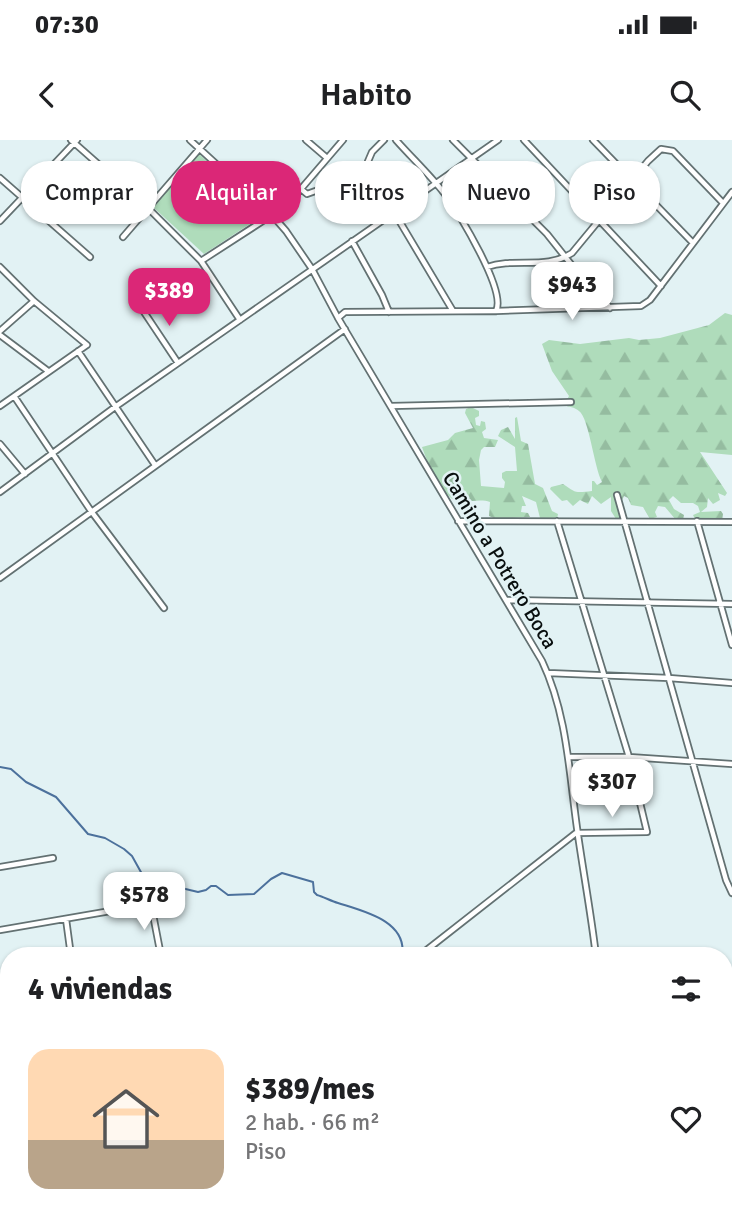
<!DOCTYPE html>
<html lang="es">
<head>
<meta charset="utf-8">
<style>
	body { margin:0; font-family:Signika,sans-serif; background:#f6f6f6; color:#202124; height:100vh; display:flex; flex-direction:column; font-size:26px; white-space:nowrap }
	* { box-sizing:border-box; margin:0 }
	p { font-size:23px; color:#757577 }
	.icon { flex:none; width:38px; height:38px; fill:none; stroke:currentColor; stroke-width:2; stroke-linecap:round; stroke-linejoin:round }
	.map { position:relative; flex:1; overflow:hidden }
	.sheet { position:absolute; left:0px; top:807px; width:733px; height:275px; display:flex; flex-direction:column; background:#fff; border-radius:28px 28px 0 0; box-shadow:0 2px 5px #0004 }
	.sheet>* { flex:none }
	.hud { position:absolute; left:21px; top:21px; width:691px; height:63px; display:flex; gap:14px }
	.price { position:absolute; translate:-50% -60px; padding:0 16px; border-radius:14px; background:#fff; color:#222; font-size:23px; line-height:46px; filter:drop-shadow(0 2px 4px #0008) }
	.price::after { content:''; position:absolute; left:50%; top:42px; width:21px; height:16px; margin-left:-10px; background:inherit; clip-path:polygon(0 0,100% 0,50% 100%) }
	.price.on { background:#db2777; color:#fff }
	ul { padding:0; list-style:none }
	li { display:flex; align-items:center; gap:21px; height:175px; padding:0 28px }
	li+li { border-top:2px solid #e0e0e0 }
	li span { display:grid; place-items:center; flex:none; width:196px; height:140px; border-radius:21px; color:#555 }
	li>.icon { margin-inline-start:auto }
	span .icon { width:84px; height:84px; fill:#fffc; stroke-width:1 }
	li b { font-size:30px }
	h2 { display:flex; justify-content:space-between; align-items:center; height:84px; padding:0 28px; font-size:30px }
	.pill { padding:0 24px; border-radius:28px; background:#fff; box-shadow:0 2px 5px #0004; font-size:24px; line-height:63px }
	.pill.on { background:#db2777; color:#fff }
	.status { display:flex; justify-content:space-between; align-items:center; height:49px; padding:0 35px; background:#fff; direction:ltr }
	.status svg { height:19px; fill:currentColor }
	header { display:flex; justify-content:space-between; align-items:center; height:91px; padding:0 28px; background:#fff; font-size:32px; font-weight:600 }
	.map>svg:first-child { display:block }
	.forest { fill:url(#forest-firs) }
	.pitch { fill:#afdcbb }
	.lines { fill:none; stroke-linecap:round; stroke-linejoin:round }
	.stream { stroke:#4c719c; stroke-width:2 }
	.minor-casing { stroke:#637172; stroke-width:8 }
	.minor { stroke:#fff; stroke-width:4.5 }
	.labels { text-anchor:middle; stroke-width:5; stroke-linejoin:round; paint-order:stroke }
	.street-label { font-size:21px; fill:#090f0f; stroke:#e2f2f4 }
</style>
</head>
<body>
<div class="status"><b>07:30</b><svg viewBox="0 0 49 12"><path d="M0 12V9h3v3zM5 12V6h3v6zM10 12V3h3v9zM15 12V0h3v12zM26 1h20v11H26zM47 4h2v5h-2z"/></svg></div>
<header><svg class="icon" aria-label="back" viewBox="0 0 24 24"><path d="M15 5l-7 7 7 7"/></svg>Habito<svg class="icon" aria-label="search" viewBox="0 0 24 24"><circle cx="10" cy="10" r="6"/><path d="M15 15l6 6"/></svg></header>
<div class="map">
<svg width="732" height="1081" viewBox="0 0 732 1081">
	<defs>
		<pattern id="forest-firs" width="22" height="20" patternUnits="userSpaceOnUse" patternTransform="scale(1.75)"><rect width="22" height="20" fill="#afdcbb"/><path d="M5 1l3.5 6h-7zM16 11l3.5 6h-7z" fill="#95bca0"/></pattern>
	</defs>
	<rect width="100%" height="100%" fill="#e2f2f4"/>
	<path class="forest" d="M725 173 732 175V315L700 312 727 353 725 356 718 353 720 360 713 364 708 358 707 367 701 372 721 371 723 374 722 381 695 379 693 375 700 372 698 366 693 363H681L673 356 669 360 674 369 684 375 683 380H676L665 367 658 366 655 372 657 377 650 379 643 367 631 365 628 358 624 356 619 366 621 378 616 379 611 371V357L601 364 592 356 588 364 580 360 573 366 567 360 562 361 550 349 551 347 563 344C576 353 575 353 592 351V341H594L597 345 602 342C594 327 589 278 579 271 575 267 568 267 564 265L569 256 552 231 542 204 549 200 580 204 629 198 639 200 660 198 709 185Z
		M471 267 479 271V276L475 278 476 285 480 286 481 281 485 282 486 289 482 292 484 298 498 300 495 307H484L481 310 479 320 481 346 504 348 505 342 502 338V333L506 331H517L515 307 498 296 501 290 508 287 515 299V278L517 277 521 301 528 304 535 344 543 348 552 371 558 374 557 379 553 381 540 378 536 362 522 356 526 366H522L521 372 528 373 530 377 496 379 489 376 490 362C480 358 468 363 457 361 442 357 427 322 422 307L448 300 455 293 473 288 465 273 466 269Z"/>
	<path class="pitch" d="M199 14 265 74 204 114 153 67Z"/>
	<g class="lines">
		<path class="stream" d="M0 627 11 629 26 642 56 657 88 694 105 698 124 709 132 716 142 734 148 740 198 752 206 750 211 746H216L228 755 254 754 271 739 282 733 313 742 314 752 317 755C324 757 331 761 338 763 363 771 408 781 402 816
			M724 1060 732 1053
			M508 1073 520 1081
			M693 1081 707 1073"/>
		<defs>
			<path id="minor" d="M71 0 148 68 201 121 240 180
				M190 0 272 75 286 91 312 129 338 178 542 521C567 574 569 631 577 688 583 731 591 773 596 816
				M306 0 327 18
				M396 0C412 18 430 35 444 53 458 72 507 151 496 171
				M453 0 547 94 578 133 610 168
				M524 0 661 146
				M593 0 693 103
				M0 38 90 117
				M301 49 307 54 321 49 366 26 372 12 384 0
				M394 72 453 171
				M276 78 343 0
				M0 81 77 0
				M123 97 207 0
				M352 101 382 155 389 172
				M201 121 272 75
				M0 127 34 161 87 205 0 266
				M487 127C515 117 546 130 572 113L648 21 661 9 673 11 723 63
				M140 166 178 223
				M338 178 345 172 496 171 641 166 650 160 732 52
				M0 191 34 161
				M0 195 48 231
				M78 211 155 325
				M14 256 91 371 164 468
				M391 266 571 262
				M0 304 25 334
				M0 352 115 267 498 0
				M617 355 726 740 732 753
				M458 381 732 382
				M697 381 732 505
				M0 438 345 189
				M506 460 732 464
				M548 533 669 538 732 543
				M568 617H629L732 624
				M0 727 53 718
				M66 779 71 816
				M0 790 151 764 161 816
				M419 816 576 693 647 692 629 617 557 381
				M0 855 9 854
				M0 921 9 920
				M0 935 9 988
				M0 1054 9 1053
				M22 1073 23 1081
				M114 1073 115 1081
				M205 1073 206 1081
				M650 1073 655 1081
				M241 1081 282 1078 281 1073"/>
		</defs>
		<use href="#minor" class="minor-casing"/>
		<use href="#minor" class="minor"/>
	</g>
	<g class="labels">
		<g class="street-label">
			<text transform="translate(500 420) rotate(59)" y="7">Camino a Potrero Boca</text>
		</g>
	</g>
</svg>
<b class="price" style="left:572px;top:182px">$943</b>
<b class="price on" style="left:169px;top:188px">$389</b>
<b class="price" style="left:612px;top:679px">$307</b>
<b class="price" style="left:144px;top:792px">$578</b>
<div class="hud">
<a class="pill">Comprar</a>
<a class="pill on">Alquilar</a>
<a class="pill">Filtros</a>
<a class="pill">Nuevo</a>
<a class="pill">Piso</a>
</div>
<section class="sheet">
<h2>4 viviendas<svg class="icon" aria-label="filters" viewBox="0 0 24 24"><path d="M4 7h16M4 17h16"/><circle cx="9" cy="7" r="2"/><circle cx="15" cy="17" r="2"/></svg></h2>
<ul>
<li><span style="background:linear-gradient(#ffd9b3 65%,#b9a48a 0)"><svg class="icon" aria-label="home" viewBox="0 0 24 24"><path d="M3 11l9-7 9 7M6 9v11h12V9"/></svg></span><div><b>$389/mes</b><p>2 hab. · 66 m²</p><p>Piso</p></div><svg class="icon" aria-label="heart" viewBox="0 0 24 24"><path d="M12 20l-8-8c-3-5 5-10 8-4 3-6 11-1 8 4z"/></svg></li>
</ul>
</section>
</div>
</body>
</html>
